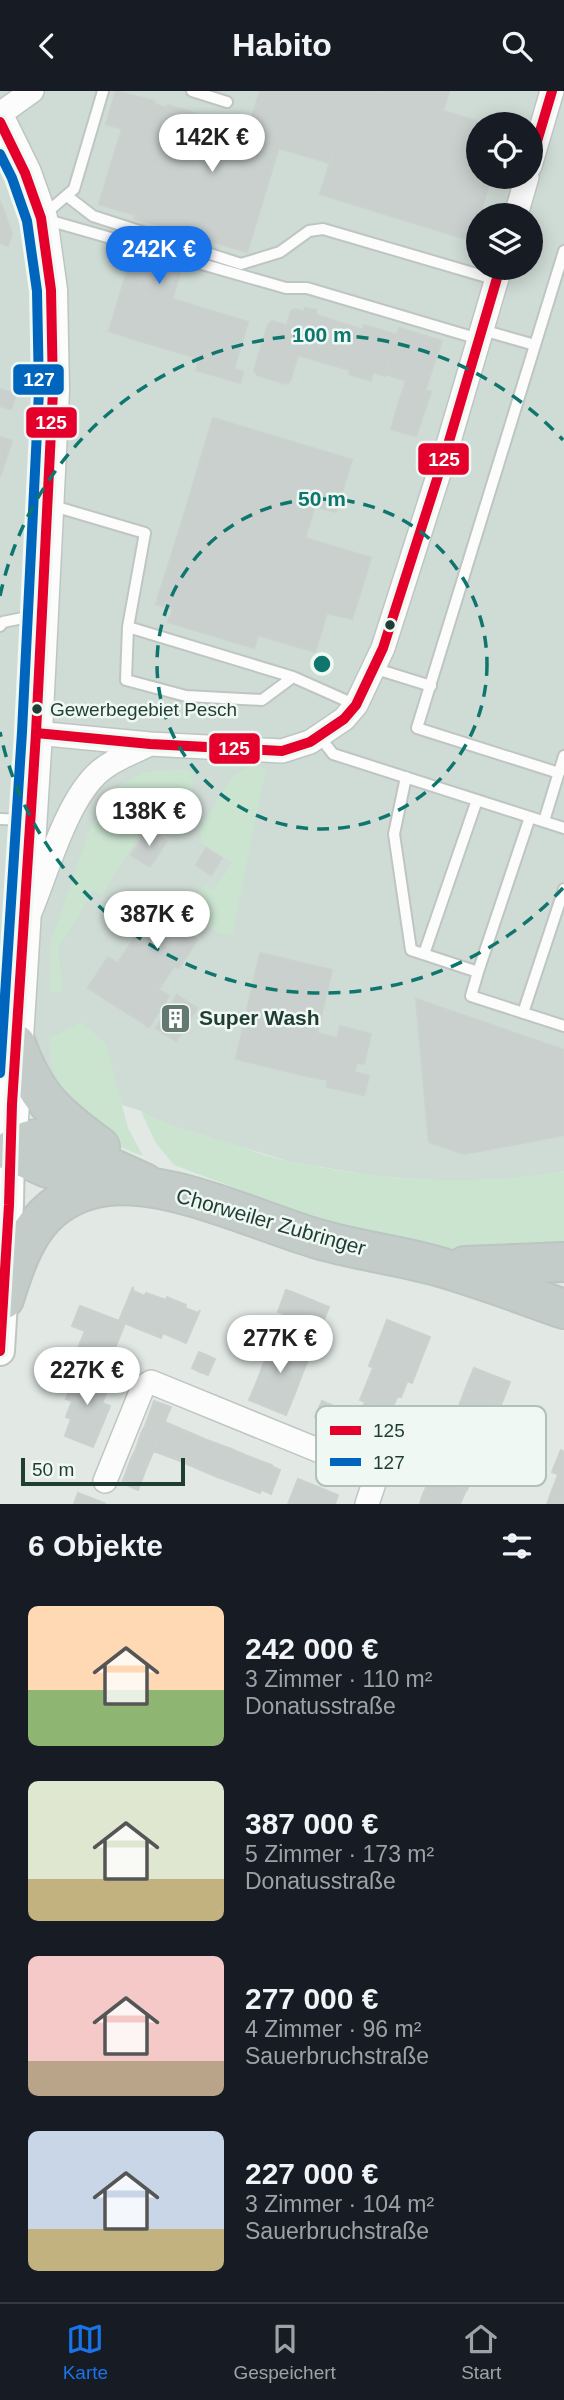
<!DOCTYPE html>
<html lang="de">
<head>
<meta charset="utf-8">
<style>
	body { margin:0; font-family:Arial,sans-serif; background:#242831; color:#f1f3f6; height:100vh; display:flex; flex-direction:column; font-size:26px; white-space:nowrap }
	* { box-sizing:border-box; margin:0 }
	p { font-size:23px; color:#9ea1a6 }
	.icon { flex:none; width:38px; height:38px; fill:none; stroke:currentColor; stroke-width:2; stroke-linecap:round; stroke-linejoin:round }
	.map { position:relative; height:1413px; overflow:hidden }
	.sheet { display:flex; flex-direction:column; background:#171b24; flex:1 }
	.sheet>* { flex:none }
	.tools { position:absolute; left:466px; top:21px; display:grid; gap:14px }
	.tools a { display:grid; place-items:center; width:77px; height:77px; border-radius:50%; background:#171b24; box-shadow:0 4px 18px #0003; font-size:35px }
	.scale { position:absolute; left:21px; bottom:18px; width:164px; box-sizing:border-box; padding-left:7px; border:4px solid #1f3d33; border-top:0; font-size:19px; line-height:24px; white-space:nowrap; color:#1f3d33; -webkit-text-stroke:5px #f0f8f4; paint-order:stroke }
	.price { position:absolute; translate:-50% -60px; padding:0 16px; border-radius:24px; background:#fff; color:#222; font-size:23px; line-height:46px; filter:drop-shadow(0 2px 4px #0008) }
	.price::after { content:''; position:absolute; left:50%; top:42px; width:21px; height:16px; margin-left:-10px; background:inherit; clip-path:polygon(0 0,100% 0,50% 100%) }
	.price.active { background:#1a73e8; color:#fff }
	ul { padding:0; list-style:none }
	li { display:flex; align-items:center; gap:21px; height:175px; padding:0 28px }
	li span { display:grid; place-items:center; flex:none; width:196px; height:140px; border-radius:10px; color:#555 }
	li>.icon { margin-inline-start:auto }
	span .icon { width:84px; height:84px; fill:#fffc; stroke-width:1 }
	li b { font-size:30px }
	h2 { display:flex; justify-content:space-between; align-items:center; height:84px; padding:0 28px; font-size:30px }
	header { display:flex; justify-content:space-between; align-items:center; height:91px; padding:0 28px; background:#171b24; font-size:32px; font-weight:600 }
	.tabs { display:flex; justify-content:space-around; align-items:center; height:98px; border-top:2px solid #363941; background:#171b24; font-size:19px; color:#9ea1a6 }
	.tabs a { display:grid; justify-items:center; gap:4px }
	.tabs .active { color:#1a73e8 }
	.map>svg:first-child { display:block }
	.built { fill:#cfdbd5; fill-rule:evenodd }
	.green { fill:#cae4d0 }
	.building { fill:#c9d0cd; stroke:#cbd2ce; stroke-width:2 }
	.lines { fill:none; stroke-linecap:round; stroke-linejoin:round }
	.service-casing { stroke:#bfc6c2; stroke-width:14 }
	.minor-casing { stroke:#bfc6c2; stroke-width:26 }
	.tertiary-casing { stroke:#bfc6c2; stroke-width:32 }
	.secondary-casing { stroke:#bec6c2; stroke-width:35 }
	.trunk-casing { stroke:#bbc5c1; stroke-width:42 }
	.service { stroke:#fbfcfb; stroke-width:10 }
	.minor { stroke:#fbfcfb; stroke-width:23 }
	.tertiary { stroke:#fbfcfb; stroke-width:28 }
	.secondary { stroke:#fbfcfb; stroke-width:32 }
	.trunk { stroke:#c3ccc9; stroke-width:38 }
	.bus-1-casing { stroke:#f0f8f4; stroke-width:16 }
	.bus-2-casing { stroke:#f0f8f4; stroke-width:16 }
	.bus-1 { stroke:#e4002b; stroke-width:10 }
	.bus-2 { stroke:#0065bd; stroke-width:10 }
	.ring { fill:none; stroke:#0f766e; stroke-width:3.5; stroke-dasharray:12 9 }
	.bus-dot { fill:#1f3d33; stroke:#f0f8f4; stroke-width:2.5 }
	.labels { text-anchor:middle; stroke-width:5; stroke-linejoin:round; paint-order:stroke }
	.bus-label { font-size:19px; fill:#1f3d33; stroke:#f0f8f4; text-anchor:start }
	.poi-label { font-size:21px; font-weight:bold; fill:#1f3d33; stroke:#f0f8f4; text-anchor:start }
	.street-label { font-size:21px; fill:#1f3d33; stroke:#f0f8f4 }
	.key { fill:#f0f8f4; stroke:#b1c0ba; stroke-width:2 }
	.key-label { font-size:19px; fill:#1f3d33 }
	.centre { fill:#0f766e; stroke:#f0f8f4; stroke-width:3.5 }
	.ring-label { font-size:21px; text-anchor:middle; font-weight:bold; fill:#0f766e; stroke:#f0f8f4; stroke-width:5; stroke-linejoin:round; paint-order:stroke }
	.line-badge { stroke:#f0f8f4; stroke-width:2.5 }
	.badge-label { font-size:19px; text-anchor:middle; font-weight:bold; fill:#fff }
</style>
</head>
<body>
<header><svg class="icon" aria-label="back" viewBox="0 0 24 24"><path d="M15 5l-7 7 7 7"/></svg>Habito<svg class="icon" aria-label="search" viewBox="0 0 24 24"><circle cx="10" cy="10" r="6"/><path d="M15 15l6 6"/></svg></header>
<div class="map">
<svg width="564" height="1413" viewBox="0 0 564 1413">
	<rect width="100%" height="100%" fill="#e2e9e5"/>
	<path class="built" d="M0 0H564V1080L524 1087 449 1090 375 1085 291 1071 168 1034 141 1020 0 974ZM478 33H530V86H478ZM478 124H530V177H478Z"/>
	<path class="green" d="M255 673 266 678 232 845 218 842 187 818 205 793 214 799 232 772 201 752 200 737 234 684Z
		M182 678 193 681 192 701 146 733 102 804 93 800 59 857 62 900 50 901 51 849 91 735 119 695 143 681Z
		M82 931 106 953 128 1037 143 1065 112 1053 62 1012 61 996 51 971 49 947Z
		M141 1020C168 1035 197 1043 226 1051 248 1058 270 1067 293 1071 382 1090 474 1095 564 1080V1162L495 1163 434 1155 334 1134 174 1074 155 1051Z"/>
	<path class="building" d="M116 0 154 10V13L167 17 135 124 99 113 122 38 106 33Z
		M260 0H296L291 17 258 8Z
		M296 0H352L330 72 279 57Z
		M352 0H378L486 33H478V86H491L480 124H478L472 150 320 103Z
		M386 0H449L443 20 385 2Z
		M258 7 291 17 247 161 134 127 168 14 248 38Z
		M0 110 12 143 8 155 0 152Z
		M134 157 150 162 139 198 147 200 140 224 147 226 140 250 109 240Z
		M150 162 183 172 165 232 140 224 147 200 139 198Z
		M172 208 248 231 234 278 140 250 147 226 165 232Z
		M305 217 316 219V224L338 231 325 272 298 264 290 290 286 293 257 284 254 279 268 234 273 230 287 235 291 220 296 218 304 221Z
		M338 231 363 239 364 234 397 244 385 285 373 281 371 290 349 283 350 279 325 272Z
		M399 237 442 250 421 311 401 305 406 290 386 283Z
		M199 267 243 281 240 292 196 279Z
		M0 298 16 303 11 318 0 315Z
		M425 299 431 301 416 345 391 338 401 305 421 311Z
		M213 327 352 369 336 421 315 415 305 447 371 467 364 490 181 434Z
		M0 346 12 350 0 386Z
		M181 434 364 490 352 528 327 522 315 561 258 544 254 557 168 531 173 518 156 513Z
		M148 738 167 750 150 776 131 764Z
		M206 757 222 767 211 784 196 774Z
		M156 822 197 849 179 877 174 875 178 869 141 845Z
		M137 843 141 845 137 851 174 875 159 898 118 872Z
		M141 845 178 869 174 875 137 851Z
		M260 862 332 879 307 985 236 968Z
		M108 866 169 905 149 936 88 897Z
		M177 904 197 917 176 950 156 937Z
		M416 908 564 959V1044L464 1063 429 1051Z
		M340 935 371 943 364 973 357 972 354 981 369 985 364 1004 327 996 328 989 307 985 317 942 337 947Z
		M133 1196V1200L145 1205 146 1202 166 1209 167 1206 186 1214 185 1217 198 1222 200 1219 186 1252 163 1242 161 1247 119 1230Z
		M286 1199 292 1201 284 1223 278 1221Z
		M292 1201 329 1216 320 1238 284 1223Z
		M80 1215 125 1232 104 1285 72 1272 85 1240 72 1235Z
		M284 1223 320 1238 312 1259 275 1245Z
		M387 1229 430 1246 420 1271 377 1255Z
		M269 1242 312 1259 303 1281 260 1264Z
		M377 1255 420 1271 412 1292 369 1275Z
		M199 1261 206 1264 200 1281 192 1277Z
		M206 1264 215 1268 208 1284 200 1281Z
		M266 1266 303 1281 295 1302 258 1288Z
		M79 1275 112 1288 102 1312 110 1315 93 1356 65 1345 71 1328 66 1326 72 1310 66 1308 74 1288 77 1290 82 1277Z
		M373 1277 407 1291 401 1306H397L391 1321 360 1309Z
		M474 1277 510 1291 501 1314 465 1299Z
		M258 1288 295 1302 286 1324 249 1309Z
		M465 1299 500 1313 493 1335 457 1320Z
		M154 1310 171 1316 167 1325 151 1319Z
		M322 1310 329 1313 323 1329 315 1326Z
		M365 1311 391 1321 386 1336 359 1325Z
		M329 1313 338 1317 332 1333 323 1329Z
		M151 1319 167 1325 164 1333 148 1327Z
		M148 1327 164 1333 161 1342 145 1335Z
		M165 1331 186 1340 175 1368 153 1360Z
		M145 1335 161 1342 157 1350 141 1343Z
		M186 1340 207 1349 196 1377 175 1368Z
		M141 1343 157 1350 154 1358 138 1352Z
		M207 1349 229 1357 217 1386 196 1377Z
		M138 1352 154 1358 151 1366 135 1360Z
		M229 1357 250 1366 239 1394 217 1386Z
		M561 1359 564 1361V1386L552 1381Z
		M135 1360 151 1366 147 1375 131 1368Z
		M439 1363 474 1377 467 1399 431 1385Z
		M250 1366 272 1374 260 1402 239 1394Z
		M131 1368 147 1375 144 1383 128 1376Z
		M271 1375 280 1379 271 1403 262 1399Z
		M128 1376 144 1383 138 1399 122 1392Z
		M558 1384 564 1386V1410L550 1405Z
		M431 1385 466 1399 460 1413H440L422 1406Z
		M298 1388 338 1404 335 1413H288Z
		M78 1402 106 1413H74Z
		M550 1405 564 1410V1413H547Z
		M422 1406 440 1413H420Z"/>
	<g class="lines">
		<defs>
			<path id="service" d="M192 0 227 11
				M67 105 93 125 241 173 280 161 309 140 323 138 497 189
				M45 123 74 98 103 0
				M44 128 286 197H307L479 248
				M482 239 535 254
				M50 414 145 442 128 536 126 589 186 605 262 609 293 586
				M0 535 3 531 38 524
				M128 536 293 586 356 614
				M373 577 431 595
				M320 646 333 663 564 737
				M559 682 417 637 564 160
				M406 686 394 743 411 859 478 881 471 905 564 935
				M0 728 29 729
				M544 730 564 665
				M424 863 477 709
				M478 881 530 726
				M523 922 564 798"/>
			<path id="minor" d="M0 23 32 0
				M530 75 552 0
				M516 124 527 86
				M36 642 150 653 282 660 310 651 344 628 356 614 383 557 447 357 500 177
				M31 819C48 778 67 708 100 680 114 668 132 662 148 654
				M105 1390 143 1296 151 1291 369 1380 375 1389 367 1413"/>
			<path id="tertiary" d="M0 1260 9 1114 10 1060"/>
			<path id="secondary" d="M0 31 25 82 41 127 51 199 53 300 36 642 10 1060"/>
			<path id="trunk" d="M16 953C35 1006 56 1024 100 1056
				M108 1094 45 1076 10 1060C24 1050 32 1046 49 1049L144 1092
				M465 1175 564 1171
				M4 1208C20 1158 35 1113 92 1098 156 1080 255 1130 318 1148 356 1159 395 1164 433 1174 477 1186 521 1203 564 1218"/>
		</defs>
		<use href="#service" class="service-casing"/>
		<use href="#minor" class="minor-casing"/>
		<use href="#tertiary" class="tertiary-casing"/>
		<use href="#secondary" class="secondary-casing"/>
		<use href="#trunk" class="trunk-casing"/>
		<use href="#service" class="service"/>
		<use href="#minor" class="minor"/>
		<use href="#tertiary" class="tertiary"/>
		<use href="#secondary" class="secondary"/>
		<use href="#trunk" class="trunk"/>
		<defs>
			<path id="bus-1" d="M0 31 25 82 41 127 51 199 53 300 36 642 12 1013 9 1114 0 1260
				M530 74 552 0
				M36 642 150 653 282 660 310 651 344 628 356 614 383 557 447 357 500 177"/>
			<path id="bus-2" d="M0 63 12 87 27 130 37 200 39 300 22 641 0 982"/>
		</defs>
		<use href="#bus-1" class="bus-1-casing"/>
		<use href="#bus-2" class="bus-2-casing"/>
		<use href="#bus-1" class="bus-1"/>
		<use href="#bus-2" class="bus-2"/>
	</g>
	<g class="ring">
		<circle cx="322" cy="573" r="165"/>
		<path d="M563 797A329 329 0 0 1 0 641M0 505A329 329 0 0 1 563 349"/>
	</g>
	<defs>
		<symbol id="building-square" viewBox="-11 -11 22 22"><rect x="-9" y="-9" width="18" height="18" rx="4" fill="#637971" stroke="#f0f8f4"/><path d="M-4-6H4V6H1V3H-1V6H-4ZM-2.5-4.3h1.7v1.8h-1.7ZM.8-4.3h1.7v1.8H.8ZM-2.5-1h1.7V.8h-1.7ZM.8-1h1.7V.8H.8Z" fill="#fff"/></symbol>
	</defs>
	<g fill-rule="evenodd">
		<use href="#building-square" x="158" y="910" width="35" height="35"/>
	</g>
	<g class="bus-dot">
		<circle cx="390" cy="534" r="6"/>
		<circle cx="37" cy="618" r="6"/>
	</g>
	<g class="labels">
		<g class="bus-label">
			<text x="50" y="625">Gewerbegebiet Pesch</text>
		</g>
		<g class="poi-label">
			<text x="199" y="934">Super Wash</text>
		</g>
		<g class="street-label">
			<text transform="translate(271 1131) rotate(16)" y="7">Chorweiler Zubringer</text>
		</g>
	</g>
	<rect x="316" y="1315" width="230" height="80" rx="10" class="key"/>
	<rect x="330" y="1335" width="31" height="9" fill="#e4002b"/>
	<rect x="330" y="1367" width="31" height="8" fill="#0065bd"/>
	<g class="key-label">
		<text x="373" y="1346">125</text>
		<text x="373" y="1378">127</text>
	</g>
	<circle cx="322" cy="573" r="10" class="centre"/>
	<g class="ring-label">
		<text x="322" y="251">100 m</text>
		<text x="322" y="415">50 m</text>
	</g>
	<g class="line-badge">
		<rect x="12" y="272" width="53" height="33" rx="7" fill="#0065bd"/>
		<rect x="25" y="315" width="53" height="33" rx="7" fill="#e4002b"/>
		<rect x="417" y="351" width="53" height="34" rx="7" fill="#e4002b"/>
		<rect x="208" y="641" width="53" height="33" rx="7" fill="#e4002b"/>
	</g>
	<g class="badge-label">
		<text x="39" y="295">127</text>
		<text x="51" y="338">125</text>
		<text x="444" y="375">125</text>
		<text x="234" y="664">125</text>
	</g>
</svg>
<div class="tools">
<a><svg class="icon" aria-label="locate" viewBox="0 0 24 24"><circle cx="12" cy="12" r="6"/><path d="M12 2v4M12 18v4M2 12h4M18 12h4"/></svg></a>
<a><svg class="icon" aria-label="layers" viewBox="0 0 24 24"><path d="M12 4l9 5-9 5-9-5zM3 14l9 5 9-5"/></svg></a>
</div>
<div class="scale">50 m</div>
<b class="price" style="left:212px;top:83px">142K €</b>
<b class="price active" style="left:159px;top:195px">242K €</b>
<b class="price" style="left:149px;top:757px">138K €</b>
<b class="price" style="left:157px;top:860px">387K €</b>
<b class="price" style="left:280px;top:1284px">277K €</b>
<b class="price" style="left:87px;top:1316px">227K €</b>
</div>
<section class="sheet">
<h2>6 Objekte<svg class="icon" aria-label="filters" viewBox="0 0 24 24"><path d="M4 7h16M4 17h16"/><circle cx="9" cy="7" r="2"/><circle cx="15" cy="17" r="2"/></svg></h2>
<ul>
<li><span style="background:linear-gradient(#ffd9b3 60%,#8fb573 0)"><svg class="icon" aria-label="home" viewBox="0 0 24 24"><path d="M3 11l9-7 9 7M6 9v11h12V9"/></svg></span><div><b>242 000 €</b><p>3 Zimmer · 110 m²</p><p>Donatusstraße</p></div></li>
<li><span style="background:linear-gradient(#dfe7d0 70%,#c2b280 0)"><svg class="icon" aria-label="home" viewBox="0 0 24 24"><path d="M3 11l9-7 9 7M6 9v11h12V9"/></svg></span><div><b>387 000 €</b><p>5 Zimmer · 173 m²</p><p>Donatusstraße</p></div></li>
<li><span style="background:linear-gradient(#f6c9c9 75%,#b9a48a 0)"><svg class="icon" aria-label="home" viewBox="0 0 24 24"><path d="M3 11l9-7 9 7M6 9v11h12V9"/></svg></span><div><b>277 000 €</b><p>4 Zimmer · 96 m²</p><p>Sauerbruchstraße</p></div></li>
<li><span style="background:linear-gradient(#c9d6e8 70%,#c2b280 0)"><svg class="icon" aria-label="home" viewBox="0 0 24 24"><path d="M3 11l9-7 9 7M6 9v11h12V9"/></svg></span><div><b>227 000 €</b><p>3 Zimmer · 104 m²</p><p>Sauerbruchstraße</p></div></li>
</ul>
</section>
<nav class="tabs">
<a class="active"><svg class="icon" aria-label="map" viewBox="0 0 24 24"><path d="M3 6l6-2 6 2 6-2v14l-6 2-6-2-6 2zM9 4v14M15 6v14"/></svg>Karte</a>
<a><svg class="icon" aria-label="saved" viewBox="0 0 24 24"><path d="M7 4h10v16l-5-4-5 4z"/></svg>Gespeichert</a>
<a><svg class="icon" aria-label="home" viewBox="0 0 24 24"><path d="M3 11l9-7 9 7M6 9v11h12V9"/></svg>Start</a>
</nav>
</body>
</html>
